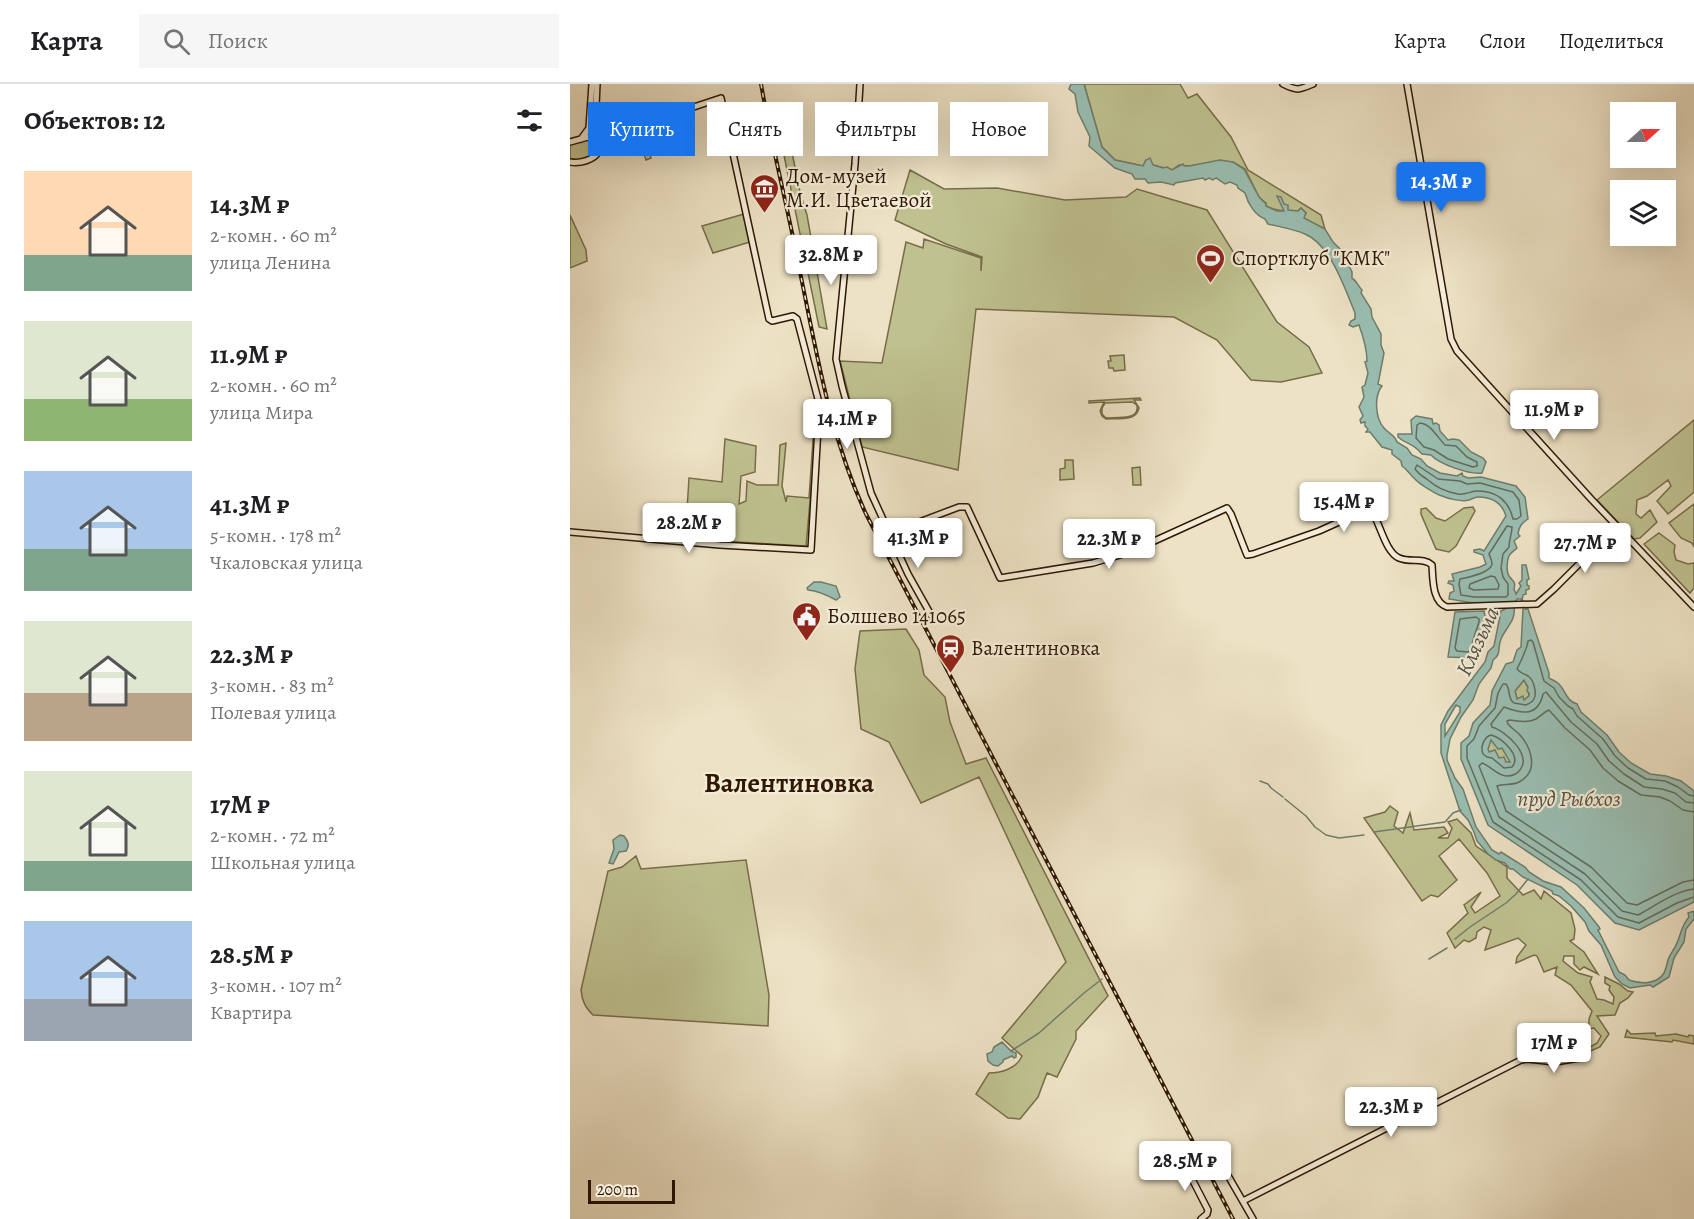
<!DOCTYPE html>
<html lang="ru">
<head>
<meta charset="utf-8">
<style>
	body { margin:0; font-family:Alegreya,serif; background:#f6f6f6; color:#202124; height:100vh; display:flex; flex-direction:column; font-size:22px; white-space:nowrap }
	* { box-sizing:border-box; margin:0 }
	p { font-size:20px; color:#757577 }
	.icon { flex:none; width:33px; height:33px; fill:none; stroke:currentColor; stroke-width:2; stroke-linecap:round; stroke-linejoin:round }
	.map { position:relative; flex:1; overflow:hidden }
	.side { display:flex; flex-direction:column; background:#fff; width:570px }
	.side>* { flex:none }
	.top-card { position:absolute; left:18px; top:18px; width:570px; height:54px; display:flex; gap:12px }
	.needle { width:39px; rotate:69deg }
	.controls { position:absolute; left:1040px; top:18px; display:grid; gap:12px }
	.controls a { display:grid; place-items:center; width:66px; height:66px; border-radius:0px; background:#fff; box-shadow:0 6px 24px #0002; font-size:30px }
	.scale { position:absolute; left:18px; bottom:15px; width:87px; box-sizing:border-box; padding-left:6px; border:3px solid #301800; border-top:0; font-size:16px; line-height:21px; white-space:nowrap; color:#301800; -webkit-text-stroke:4px #f3ecd9; paint-order:stroke }
	.price { position:absolute; translate:-50% -51px; padding:0 14px; border-radius:6px; background:#fff; color:#222; font-size:20px; line-height:39px; filter:drop-shadow(0 2px 3px #0008) }
	.price::after { content:''; position:absolute; left:50%; top:36px; width:18px; height:14px; margin-left:-9px; background:inherit; clip-path:polygon(0 0,100% 0,50% 100%) }
	.price.selected { background:#1a73e8; color:#fff }
	ul { padding:0; list-style:none }
	li { display:flex; align-items:center; gap:18px; height:150px; padding:0 24px }
	li span { display:grid; place-items:center; flex:none; width:168px; height:120px; border-radius:0px; color:#555 }
	li>.icon { margin-inline-start:auto }
	span .icon { width:72px; height:72px; fill:#fffc; stroke-width:1 }
	li b { font-size:26px }
	h2 { display:flex; justify-content:space-between; align-items:center; height:72px; padding:0 24px; font-size:26px }
	.chip { padding:0 21px; border-radius:0px; background:#fff; box-shadow:0 6px 24px #0002; font-size:21px; line-height:54px }
	.chip.selected { background:#1a73e8; color:#fff }
	header { display:flex; align-items:center; gap:36px; box-sizing:border-box; height:84px; padding:0 30px; background:#fff; border-bottom:2px solid #e0e0e0 }
	header strong { font-size:28px }
	nav { display:flex; gap:33px; margin-inline-start:auto; font-size:21px }
	.search { width:420px; height:54px; background:#f6f6f6; display:flex; align-items:center; gap:15px; box-sizing:border-box; padding:0 21px; border-radius:0px; color:#757577; font-size:22px }
	main { display:flex; flex:1; min-height:0 }
	.map>svg:first-child { display:block }
	.green { fill:#bfc190; stroke:#786c48; stroke-width:1.5; fill-rule:evenodd }
	.water { fill:#99beb2; stroke:#6f7c6b; stroke-width:1.5; fill-rule:evenodd }
	.lines { fill:none; stroke-linecap:round; stroke-linejoin:round }
	.shore { stroke:#646b59; stroke-width:1.5 }
	.stream { stroke:#6f7c6b; stroke-width:1.5 }
	.secondary-casing { stroke:#301800; stroke-width:8 }
	.secondary { stroke:#f3ecd9; stroke-width:5 }
	.rail-casing { stroke:#301800; stroke-width:4 }
	.rail { stroke:#f3ecd9; stroke-width:1.5; stroke-dasharray:4.5; stroke-linecap:butt }
	.labels { text-anchor:middle; stroke-width:4.5; stroke-linejoin:round; paint-order:stroke }
	.poi-label { font-size:21px; fill:#301800; stroke:#f3ecd9; text-anchor:start }
	.water-label { font-size:22px; font-style:italic; fill:#55523e; stroke:#f3ecd9 }
	.district-label { font-size:27px; font-weight:bold; fill:#301800; stroke:#f3ecd9 }
</style>
</head>
<body>
<header>
<strong>Карта</strong>
<div class="search"><svg class="icon" aria-label="search" viewBox="0 0 24 24"><circle cx="10" cy="10" r="6"/><path d="M15 15l6 6"/></svg>Поиск</div>
<nav><a>Карта</a><a>Слои</a><a>Поделиться</a></nav>
</header>
<main>
<section class="side">
<h2>Объектов: 12<svg class="icon" aria-label="filters" viewBox="0 0 24 24"><path d="M4 7h16M4 17h16"/><circle cx="9" cy="7" r="2"/><circle cx="15" cy="17" r="2"/></svg></h2>
<ul>
<li><span style="background:linear-gradient(#ffd9b3 70%,#7fa58c 0)"><svg class="icon" aria-label="home" viewBox="0 0 24 24"><path d="M3 11l9-7 9 7M6 9v11h12V9"/></svg></span><div><b>14.3M ₽</b><p>2-комн. · 60 m²</p><p>улица Ленина</p></div></li>
<li><span style="background:linear-gradient(#dfe7d0 65%,#8fb573 0)"><svg class="icon" aria-label="home" viewBox="0 0 24 24"><path d="M3 11l9-7 9 7M6 9v11h12V9"/></svg></span><div><b>11.9M ₽</b><p>2-комн. · 60 m²</p><p>улица Мира</p></div></li>
<li><span style="background:linear-gradient(#a9c7e8 65%,#7fa58c 0)"><svg class="icon" aria-label="home" viewBox="0 0 24 24"><path d="M3 11l9-7 9 7M6 9v11h12V9"/></svg></span><div><b>41.3M ₽</b><p>5-комн. · 178 m²</p><p>Чкаловская улица</p></div></li>
<li><span style="background:linear-gradient(#dfe7d0 60%,#b9a48a 0)"><svg class="icon" aria-label="home" viewBox="0 0 24 24"><path d="M3 11l9-7 9 7M6 9v11h12V9"/></svg></span><div><b>22.3M ₽</b><p>3-комн. · 83 m²</p><p>Полевая улица</p></div></li>
<li><span style="background:linear-gradient(#dfe7d0 75%,#7fa58c 0)"><svg class="icon" aria-label="home" viewBox="0 0 24 24"><path d="M3 11l9-7 9 7M6 9v11h12V9"/></svg></span><div><b>17M ₽</b><p>2-комн. · 72 m²</p><p>Школьная улица</p></div></li>
<li><span style="background:linear-gradient(#a9c7e8 65%,#9aa5b1 0)"><svg class="icon" aria-label="home" viewBox="0 0 24 24"><path d="M3 11l9-7 9 7M6 9v11h12V9"/></svg></span><div><b>28.5M ₽</b><p>3-комн. · 107 m²</p><p>Квартира</p></div></li>
</ul>
</section>
<div class="map">
<svg width="1124" height="1135" viewBox="0 0 1124 1135">
	<rect width="100%" height="100%" fill="#ede2c5"/>
	<filter id="stains"><feTurbulence type="fractalNoise" baseFrequency=".00333" numOctaves="4"/><feColorMatrix values="0 0 0 0 .2 0 0 0 0 .09 0 0 0 0 .02 0 0 0 .5 -.17"/></filter>
	<radialGradient id="worn" r=".72"><stop offset=".6" stop-color="#630" stop-opacity="0"/><stop offset="1" stop-color="#630" stop-opacity=".3"/></radialGradient>
	<path class="green" d="M514 0H610L618 14 627 10 661 53 678 86 751 131 755 145 733 134 736 129 731 124 728 127C716 126 707 128 696 122V119L689 113 675 85 663 78 619 82 609 81 602 86 583 81 576 76 573 82 545 76 532 63Z
		M214 29 230 108 237 131 257 245 249 243 206 32Z
		M17 55 26 59 27 66C21 73 9 78 0 76V61Z
		M70 62 71 64 78 62 81 74 76 76 73 67 61 71 59 66Z
		M340 86 374 105 427 104 495 116 556 113 567 105 637 126 707 238 739 263 752 289 711 298 681 296 647 256 604 233 406 225 388 386 292 363 270 277 312 279 336 158 353 164 354 155 411 174V187L412 173 376 160 325 136Z
		M174 130 180 158 143 169 132 142Z
		M0 131 16 166 17 177 0 184Z
		M554 271 555 286 544 287 543 284H539L538 277H541L540 272Z
		M570 314 571 316H564L569 324C566 338 548 334 536 335L532 332 530 327 534 318 519 319V317ZM562 318C565 320 568 320 567 325 567 336 544 333 536 334L532 330V324L535 319Z
		M1124 336V408L1098 430 1087 417 1101 402 1098 396 1077 412 1067 416 1066 430 1071 434 1080 426 1087 438 1070 454 1064 455 1027 416Z
		M247 341 236 462 117 455 118 439H151L152 425 117 426 119 394 152 398 155 355 186 362 185 388 171 392 169 420 176 417 177 397 187 401H208L210 361 216 359 212 402 216 418 217 412 239 414 244 342Z
		M495 376H503L504 395 490 396V385L495 384Z
		M570 383 571 401H563L562 384Z
		M1124 420V463L1122 459 1111 454 1099 439Z
		M903 423 905 427 886 462 879 468 866 465 851 430V425L856 424 866 434 875 437 894 424Z
		M1089 449 1105 461 1104 468 1106 476 1118 480 1124 479V504L1120 509 1074 460Z
		M336 545 349 566 354 591 375 613 380 638 396 680 416 674 538 912 506 947V955L487 993 477 989 468 1013 450 1035 438 1034 406 1010 419 989C432 989 447 984 452 972L432 954 496 878 409 693 351 719 319 658 291 645 285 585 290 547Z
		M954 596 958 604 959 612 954 616 947 615 945 607Z
		M921 656 929 665 932 664 941 678 936 679 919 668 917 665Z
		M820 722 828 728 824 742 833 749 840 729 844 746 874 743 878 749 868 754H878L882 744 878 738 887 735 901 749 906 762 937 783V794L953 811 964 806 971 815 974 807 1001 829 1005 845 1004 855 1000 857 1014 868 1028 890 1014 883 1010 886 1004 880V872H994L993 877 1008 889 1022 893 1020 898 1027 915 1034 916 1043 920 1044 913 1039 906 1040 902 1035 899V893L1049 900 1058 907 1063 908 1058 914 1050 919 1045 931 1027 932 1039 950 1030 963 1011 971 1010 969 1027 959 1031 952 1024 944 1019 945V935L1022 927 1001 901 985 891 987 883 974 888 967 872 964 871 946 879 947 873 956 861 948 854 915 866 921 846 914 843 907 848 906 854 899 858 894 856 885 864 877 849 898 829 894 821 911 808 901 823 905 829 930 812 917 789 889 755 869 772 887 796 868 813 861 811 852 817 794 734 815 728Z
		M66 772 71 785 176 776 199 911 198 942 23 931C15 923 12 917 11 906L38 787 52 783Z
		M1057 946 1061 950 1085 949 1086 952 1106 950 1118 953 1119 951 1124 952V960L1103 956 1102 958 1055 953Z"/>
	<path class="water" d="M501 0H514L532 63 545 76 573 82 576 76 580 74 583 81 593 84 597 83 602 86 613 80 614 82H619L650 76 663 78 674 85 689 113 696 120V122L707 127H714L707 112 711 113 714 120 718 121V126L728 127 731 124 736 129 734 134 755 145 763 158 771 166 782 188V194C787 197 788 202 792 206L791 209 801 225 802 233 811 250V261L814 269 808 300 812 302C804 312 805 334 814 344 819 350 825 351 827 358L837 364 842 371 851 375 857 382 870 389 887 392 892 389 893 392 898 394 911 393 946 402 955 413 958 435C952 439 949 442 948 450L950 452 944 457 947 464C944 467 941 468 939 472 937 476 936 487 939 492 943 498 946 497 944 505L946 510 951 502 949 499 952 496V481H956L959 495 957 496V501L959 502V505L956 506V510L953 511 952 517 951 515H947L944 520 938 519H903L879 515 880 509 884 507 883 501 878 499 879 497H884L882 490 910 483 916 480 913 471 904 468V466L910 465 914 467 936 432C932 419 922 413 908 413 905 413 902 415 899 416 892 418 879 415 872 412 867 411 848 399 845 395 840 391 838 386 832 382L831 377 822 370V366L812 363 800 348H796L798 345 795 342V338L791 339 790 336 793 332 789 323 794 313 792 303 795 301 798 289 795 278 797 277C797 264 793 252 789 241L783 243 779 241 781 237 785 235V229C775 205 761 161 735 150 724 145 710 143 698 140L695 135C685 131 678 120 675 109L668 104 667 101 660 98 655 100 646 94 643 96 639 94 635 96 633 94 605 99 604 101 591 98 578 99 575 95H565L562 90 545 84 519 62 520 53 508 28 505 10 499 5Z
		M846 332 862 335 863 340 866 339 869 341 870 347 878 356 883 355 889 356 901 368 913 374 916 378 912 389C900 391 869 380 861 371L852 370C842 358 837 361 828 353V350H842L841 336Z
		M244 498H251L266 502 270 513 266 516C257 511 249 507 238 506L237 504Z
		M939 523H944C946 537 936 543 931 555 927 564 932 570 923 576L921 584 909 600 903 616 891 633 880 655 877 671V676L885 694 893 705 906 743 922 766 929 770 931 768 955 783 959 788 973 797 991 803 1014 824 1029 843 1030 845 1028 846 1049 888 1055 891 1059 896C1070 900 1087 901 1094 889 1096 885 1097 880 1098 876 1100 869 1105 865 1107 859 1111 850 1112 840 1119 833L1118 829 1124 827V835L1116 845 1114 858 1104 874 1099 893 1083 903 1080 901 1060 904 1052 900 1045 893 1031 861 1019 847 1015 838 1001 822 989 812 983 810 982 807 953 793 943 785H940L935 779 926 776 918 770 907 757 904 748 898 736 890 727 871 669V641L878 627 915 578 918 568 924 562 931 527ZM886 621 890 623V628L875 652V640Z
		M953 525H958L979 589V594C982 596 986 597 989 600 996 607 996 617 1007 620L1011 628 1037 651 1049 668 1061 679 1080 690 1096 692 1111 697 1124 707V818L1069 846 1045 839 1007 801 918 741 891 675V659L899 652 903 639 920 621 922 607 936 580 943 578 947 566 951 563ZM954 596 958 603 957 607 959 609V612L954 616 953 612 947 615 945 607ZM921 656 928 665 932 664 940 678H936L934 673 929 674 925 666 919 668 918 665Z
		M914 527 916 538 904 574 878 573 885 528Z
		M50 751 54 752C58 757 60 761 56 767L49 768 43 780 39 779 44 765 43 756Z
		M432 958 441 967 446 969V973L444 974 442 972 433 976V978L428 982 423 981 418 977 417 970 422 968 424 963Z"/>
	<g class="lines">
		<path class="shore" d="M850 339C861 340 867 353 875 361L886 362 897 373 907 378V382L903 383 878 375 864 366 854 363 846 354 847 341Z
			M847 381 868 395 890 397 897 400 910 399 943 408 949 416 951 432 947 435H943C939 417 926 406 906 407 899 408 895 411 888 410 876 408 867 404 858 396 853 392 850 392 845 385Z
			M937 442 942 443C942 450 939 455 939 463L933 470 931 484 933 493 938 500V511L936 513H904L891 511 889 500 890 495C898 493 921 489 922 480 922 476 920 473 919 470Z
			M921 492 925 493 929 501 928 505 904 506 899 504 900 500Z
			M906 533 909 535V538L900 566 898 568 887 567 885 564 890 535Z
			M921 651C932 654 952 672 942 683L934 684 922 674 917 673 913 670C910 663 914 653 921 651Z
			M1124 712 1119 711 1108 703 1095 697 1076 695 1058 684 1045 672 1033 655 1007 632 1003 625 998 622 989 613 984 604 974 597 963 558 961 556 958 557C957 565 951 577 947 585 951 590 953 589 958 592 964 596 967 609 964 615 962 619 960 619 956 621L944 619C937 614 941 606 936 600H933L928 609 925 624 909 642 904 655 897 662V674L923 738 1011 796 1048 833 1069 839 1107 819 1124 813
			M1124 719 1116 718 1105 709 1092 705 1074 703 1054 690 1039 677 1027 660 1001 638 976 608 973 610C968 633 952 630 934 623L921 640 922 643C936 647 962 671 950 686 947 690 942 692 937 692 927 692 921 682 912 679L909 682 929 733 1015 790 1052 827 1068 831C1085 822 1105 807 1124 805
			M1124 728 1113 726 1100 717 1090 713 1071 711 1048 697 1033 684 1020 666 995 644 979 626C974 628 971 632 966 635 958 639 949 637 940 636L937 637 938 640C941 644 945 646 949 650 961 663 970 687 949 698 942 702 933 699 927 702L936 727 1021 783 1057 819 1067 821 1113 798 1124 796"/>
		<path class="stream" d="M690 697 698 700 701 704 713 713
			M715 715 736 732 745 743 756 751 769 754 794 751
			M804 748 875 738 883 729 891 726
			M885 855 900 843 936 819 946 810 958 795
			M859 875 877 864
			M441 967 469 949 514 909 532 895"/>
		<defs>
			<path id="secondary" d="M290 0 285 80 266 275 272 302 301 409 338 490 361 531
				M713 0C727 7 729 6 743 0
				M837 0 881 255 887 267 1022 416 1124 523
				M11 55 19 44 22 0
				M0 58 18 53 27 58
				M0 78C10 80 24 76 29 67L25 44 27 0
				M319 447 328 446 389 423H397L430 494 523 479 560 468 657 424 661 430 677 471 683 470 749 447 800 424C810 438 815 468 829 474 840 479 853 473 862 481 863 495 862 518 877 523L967 520 984 505 1047 442
				M0 448 150 461 241 466 249 326 248 315 227 235 223 232 202 237 199 235 151 14 27 55
				M673 1117 951 976 958 975 985 978 1009 974
				M631 1135 637 1130 638 1126 622 1095 620 1084C626 1073 640 1066 649 1076L683 1135"/>
		</defs>
		<use href="#secondary" class="secondary-casing"/>
		<use href="#secondary" class="secondary"/>
		<defs>
			<path id="rail" d="M191 0C202 63 218 125 230 188 247 270 260 353 296 430L663 1135"/>
		</defs>
		<use href="#rail" class="rail-casing"/>
		<use href="#rail" class="rail"/>
	</g>
	<defs>
		<symbol id="museum-pin" viewBox="-11 -11 22 30"><path d="M0 17L-7.5 6A9.5 9.5 0 1 1 7.5 6Z" fill="#8f2418" stroke="#f3ecd9"/><path d="M0-6L6-3V-2H-6V-3ZM-5-1h2V3h-2ZM-1-1h2V3h-2ZM3-1h2V3H3ZM-6 4H6V6H-6Z" fill="#fff"/></symbol>
		<symbol id="stadium-pin" viewBox="-11 -11 22 30"><path d="M0 17L-7.5 6A9.5 9.5 0 1 1 7.5 6Z" fill="#8f2418" stroke="#f3ecd9"/><path d="M0-5a6.5 5 0 1 0 0 10a6.5 5 0 1 0 0-10ZM-3.5-1.8h7v3.6h-7Z" fill="#fff"/></symbol>
		<symbol id="civic-pin" viewBox="-11 -11 22 30"><path d="M0 17L-7.5 6A9.5 9.5 0 1 1 7.5 6Z" fill="#8f2418" stroke="#f3ecd9"/><path d="M-.6-6.5H3V-4.5H.6V-3L4-1V1h2V6H-6V1h2V-1L-.6-3ZM-1.2 2.5V6h2.4V2.5Z" fill="#fff"/></symbol>
		<symbol id="station-pin" viewBox="-11 -11 22 30"><path d="M0 17L-7.5 6A9.5 9.5 0 1 1 7.5 6Z" fill="#8f2418" stroke="#f3ecd9"/><path d="M-3-6H3Q5-6 5-4V2Q5 4 3 4L4.5 6H3L1.5 4h-3L-3 6H-4.5L-3 4Q-5 4-5 2V-4Q-5-6-3-6ZM-3.5-4v3h7v-3ZM-3.5 1v1.5H-2V1ZM2 1v1.5H3.5V1Z" fill="#fff"/></symbol>
	</defs>
	<g fill-rule="evenodd">
		<use href="#museum-pin" x="178" y="88" width="33" height="45"/>
		<use href="#stadium-pin" x="624" y="158" width="33" height="45"/>
		<use href="#civic-pin" x="220" y="516" width="33" height="45"/>
		<use href="#station-pin" x="364" y="548" width="33" height="45"/>
	</g>
	<g class="labels">
		<g class="poi-label">
			<text x="216" y="99">Дом-музей<tspan x="216" dy="24">М.И. Цветаевой</tspan></text>
			<text x="662" y="181">Спортклуб "КМК"</text>
			<text x="257" y="539">Болшево 141065</text>
			<text x="401" y="571">Валентиновка</text>
		</g>
		<g class="water-label">
			<text transform="translate(907 557) rotate(-65)" y="8">Клязьма</text>
			<text x="999" y="722">пруд Рыбхоз</text>
		</g>
		<g class="district-label">
			<text x="219" y="708">Валентиновка</text>
		</g>
	</g>
	<rect width="100%" height="100%" filter="url(#stains)"/>
	<rect width="100%" height="100%" fill="url(#worn)"/>
</svg>
<div class="controls">
<a><svg class="needle" viewBox="-14 -14 28 28"><path d="M0-13l5 13h-10z" fill="#e53935"/><path d="M0 13l5-13h-10z" fill="#757577"/></svg></a>
<a><svg class="icon" aria-label="layers" viewBox="0 0 24 24"><path d="M12 4l9 5-9 5-9-5zM3 14l9 5 9-5"/></svg></a>
</div>
<div class="scale">200 m</div>
<b class="price selected" style="left:871px;top:129px">14.3M ₽</b>
<b class="price" style="left:261px;top:202px">32.8M ₽</b>
<b class="price" style="left:984px;top:357px">11.9M ₽</b>
<b class="price" style="left:277px;top:366px">14.1M ₽</b>
<b class="price" style="left:774px;top:449px">15.4M ₽</b>
<b class="price" style="left:119px;top:470px">28.2M ₽</b>
<b class="price" style="left:348px;top:485px">41.3M ₽</b>
<b class="price" style="left:539px;top:486px">22.3M ₽</b>
<b class="price" style="left:1015px;top:490px">27.7M ₽</b>
<b class="price" style="left:984px;top:990px">17M ₽</b>
<b class="price" style="left:821px;top:1054px">22.3M ₽</b>
<b class="price" style="left:615px;top:1108px">28.5M ₽</b>
<div class="top-card">
<a class="chip selected">Купить</a>
<a class="chip">Снять</a>
<a class="chip">Фильтры</a>
<a class="chip">Новое</a>
</div>
</div>
</main>
</body>
</html>
